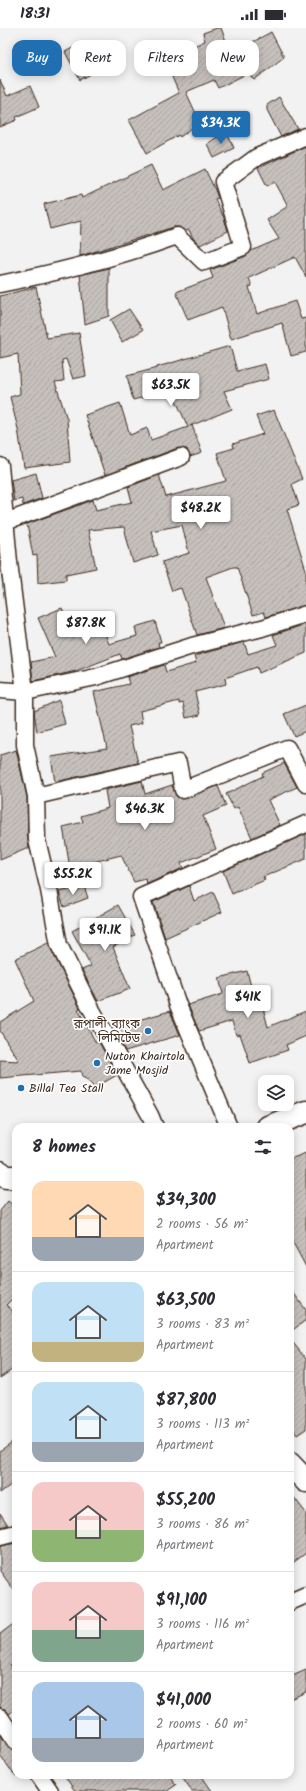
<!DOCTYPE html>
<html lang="en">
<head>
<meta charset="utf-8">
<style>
	body { margin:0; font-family:Kalam,"Noto Sans Bengali",sans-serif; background:#f2f2f3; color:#2b2b33; height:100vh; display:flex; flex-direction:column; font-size:15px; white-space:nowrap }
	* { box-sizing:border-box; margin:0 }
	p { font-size:13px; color:#7c7c81 }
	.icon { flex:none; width:22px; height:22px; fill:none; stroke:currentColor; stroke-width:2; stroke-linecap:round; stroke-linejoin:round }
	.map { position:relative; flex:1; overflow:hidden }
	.sheet { position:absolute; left:12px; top:1095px; width:282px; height:656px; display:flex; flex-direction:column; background:#fff; border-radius:12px; box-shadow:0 2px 10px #0003 }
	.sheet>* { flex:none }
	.banner { position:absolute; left:12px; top:12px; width:282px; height:36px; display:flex; gap:8px }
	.controls { position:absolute; left:258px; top:1047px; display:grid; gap:8px }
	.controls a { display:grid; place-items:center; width:36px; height:36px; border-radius:8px; background:#fff; box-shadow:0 2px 10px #0003; font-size:20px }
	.price { position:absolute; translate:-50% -34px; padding:0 9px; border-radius:4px; background:#fff; color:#222; font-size:13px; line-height:26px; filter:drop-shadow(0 1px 2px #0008) }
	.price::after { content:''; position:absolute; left:50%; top:24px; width:12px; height:9px; margin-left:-6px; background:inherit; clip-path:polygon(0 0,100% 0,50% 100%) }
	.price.on { background:#1f6fb2; color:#fff }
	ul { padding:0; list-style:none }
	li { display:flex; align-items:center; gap:12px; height:100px; padding:0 20px }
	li+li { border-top:1px solid #e1e1e2 }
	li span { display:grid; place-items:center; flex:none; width:112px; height:80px; border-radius:12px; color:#555 }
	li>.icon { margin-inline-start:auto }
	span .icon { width:48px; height:48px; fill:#fffc; stroke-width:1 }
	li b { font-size:17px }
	h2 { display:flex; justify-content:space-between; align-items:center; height:48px; padding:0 20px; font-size:17px }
	.pill { padding:0 14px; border-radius:12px; background:#fff; box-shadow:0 2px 10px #0003; font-size:14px; line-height:36px }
	.pill.on { background:#1f6fb2; color:#fff }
	.status { display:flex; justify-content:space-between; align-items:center; height:28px; padding:0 20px; background:#fff; direction:ltr }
	.status svg { height:11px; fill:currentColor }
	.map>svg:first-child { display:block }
	.building { fill:url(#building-hatch); stroke:#3b2a1e }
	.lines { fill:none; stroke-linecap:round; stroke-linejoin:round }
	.minor-casing { stroke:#3b2a1e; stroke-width:19 }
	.trunk-casing { stroke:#3b2a1e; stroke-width:25 }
	.minor { stroke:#fff; stroke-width:16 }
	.trunk { stroke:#fff; stroke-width:22 }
	.poi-dot { fill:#1f6fb2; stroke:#fff; stroke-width:1.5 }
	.labels { text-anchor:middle; stroke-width:3.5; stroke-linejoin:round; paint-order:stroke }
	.poi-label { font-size:12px; fill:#3b2a1e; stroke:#fff; text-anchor:start }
</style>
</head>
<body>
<div class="status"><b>18:31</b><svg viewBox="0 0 49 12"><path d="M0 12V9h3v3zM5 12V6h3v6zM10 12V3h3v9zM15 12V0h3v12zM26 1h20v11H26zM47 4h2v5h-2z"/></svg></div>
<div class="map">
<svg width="306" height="1763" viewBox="0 0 306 1763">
	<defs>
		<pattern id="building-hatch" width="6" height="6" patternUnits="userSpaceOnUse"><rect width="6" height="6" fill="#c6c0bd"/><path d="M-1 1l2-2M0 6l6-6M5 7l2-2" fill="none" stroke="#aba5a2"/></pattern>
	</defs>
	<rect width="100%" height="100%" fill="#f3f2f2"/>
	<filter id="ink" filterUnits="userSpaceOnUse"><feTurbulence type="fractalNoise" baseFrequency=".025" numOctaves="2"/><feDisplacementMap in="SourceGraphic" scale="8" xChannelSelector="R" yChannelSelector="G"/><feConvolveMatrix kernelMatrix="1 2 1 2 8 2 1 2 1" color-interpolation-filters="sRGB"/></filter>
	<g filter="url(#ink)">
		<path class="building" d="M217 0H221L231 26 271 4 284 29 254 52 248 45 218 60 214 52 186 64 200 94 180 109 179 107 147 125 129 92 179 65 164 31 205 13 203 5Z
			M84 14 98 42 80 52 65 24Z
			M0 52 7 68 30 58 39 79 16 89 17 92 0 99Z
			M279 69 298 101 281 109 267 82V77Z
			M226 103 234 120 214 130 207 116Z
			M306 118V249L295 229 249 250 252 258 249 259 257 286 295 273 301 291 306 290V324L291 328 282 295 231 311 222 279 188 292 176 264 213 250 210 242 246 228 251 223 279 211 267 192 288 178 275 154 267 158 258 140Z
			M151 137 163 162 205 141 215 162 218 170 215 171 224 190 228 203 200 217 193 210 189 202 185 203 179 199H174L80 228 81 193 50 201 44 176 81 167 82 170Z
			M109 240V288L85 296 80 247Z
			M36 259 47 310 79 305 86 348 73 351 66 331 62 332 64 353 55 354 67 391 70 434 24 440 18 401 10 369 20 366 18 326 0 330V268Z
			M129 281 143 302 122 314 110 292Z
			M230 318 237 343 265 336 269 351 224 363 232 381 190 398 192 397 202 425 190 429 187 421 178 420 105 447 85 387 120 375 130 407 147 400 151 412 188 399 172 364 164 366V364L133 372 127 348 157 340V339Z
			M274 382 302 451 292 456 299 477 287 481 306 542V577L266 589 264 584 253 587 237 539H233L206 549 224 600 197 607 181 560 172 563 162 534 189 525 182 497 151 503 158 527 133 535 124 499 88 502 96 540 66 546V552L38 555 37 527 33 528 27 496 93 472 96 482 132 474 128 459 159 447 166 469 226 453 217 425 234 420 233 416 263 406 256 388Z
			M36 445 42 470 23 477 22 471 14 473 11 452Z
			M62 580 71 601 99 590 109 616 137 608 135 599 155 593 161 614H158L159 619 122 631 120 626 76 643 33 653 31 634 55 629 38 590Z
			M306 596V625L259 645 257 639 225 650 226 656 195 664 200 687 186 690 183 675 179 676V673L140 683 142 695 129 698 138 735 55 754 51 729 107 720 94 664 129 656 127 649 164 637 166 644 196 635 194 628 244 614 248 626 277 617 273 607Z
			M59 672 65 696 37 704 34 683Z
			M306 677V703L294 708 284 686Z
			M16 722 27 769 28 812 29 821H26L0 832V727Z
			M284 735 297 759 268 772 280 797 252 810 238 779 234 781 226 766 263 748 262 745Z
			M142 753 145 766 172 757 176 768 181 771 218 758 226 778 203 788 216 821 181 835 183 840 147 856 146 851 134 854 121 827 70 840 63 799 83 794 81 788 108 780 105 762Z
			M306 806V831L263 849 265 852 232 866 223 843Z
			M84 858 88 870 64 879 59 864Z
			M189 858 194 873 213 864 222 884 165 910 153 874Z
			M118 877 135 907 113 919 130 961 98 973 82 942 91 938 72 903Z
			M48 915 80 980 78 981 96 1015 99 1014 117 1047 94 1060 88 1052 82 1049 81 1043 0 1050V1032L19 1033 0 1003V994L34 973 15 931Z
			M247 943 256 978 262 976 268 999 306 983V1008L286 1017 288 1022 250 1035 240 1006 236 1007 232 993 199 1003 188 977 223 966 219 950Z
			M170 983 180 1007 125 1023 115 1003 118 1001 117 998Z
			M306 1125V1239L290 1209V1131Z
			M8 1173 16 1180V1267L6 1277 16 1286V1339L0 1350V1183Z
			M290 1260 306 1282V1292L290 1304Z
			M290 1311 306 1331V1401L297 1407 290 1397Z
			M16 1411V1453L0 1465V1423Z
			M290 1464 306 1485V1525L290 1537Z
			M0 1485 8 1497 0 1499Z
			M16 1515V1565L0 1543V1518Z
			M16 1594V1633L10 1637 16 1645V1681L9 1686 5 1681 0 1680V1606Z
			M306 1642V1664L290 1671V1649Z
			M0 1706 8 1719 16 1722V1749L0 1727Z
			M64 1747H169L176 1757 167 1763H75Z
			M181 1747H201L212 1763H192Z"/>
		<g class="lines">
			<defs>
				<path id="minor" d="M0 256C60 244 119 229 177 208L204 234 243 219 223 154 257 129 306 108
					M0 438 9 534 25 664V717L36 768 37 812 49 862 59 917 88 975 150 1087 155 1099
					M0 496 181 429
					M0 662 25 664 96 649 192 618 262 600 306 586
					M36 768 178 735 183 762 287 720 306 756
					M229 1099 178 977 141 869 306 796
					M0 1509 16 1505
					M290 1574 306 1567
					M0 1689 16 1713
					M39 1747 50 1763"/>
				<path id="trunk" d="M268 1099 306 1084
					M0 1144 6 1149H16
					M290 1436 306 1453"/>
			</defs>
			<use href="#minor" class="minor-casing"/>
			<use href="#trunk" class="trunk-casing"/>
			<use href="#minor" class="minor"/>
			<use href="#trunk" class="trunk"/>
		</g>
	</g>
	<g class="poi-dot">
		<circle cx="148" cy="1003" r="4"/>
		<circle cx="97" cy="1035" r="4"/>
		<circle cx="21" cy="1060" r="4"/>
	</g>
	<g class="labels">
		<g class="poi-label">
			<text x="140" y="1000" text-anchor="end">রূপালী ব্যাংক<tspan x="140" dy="14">লিমিটেড</tspan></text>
			<text x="105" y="1032">Nuton Khairtola<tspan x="105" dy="14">Jame Mosjid</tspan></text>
			<text x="29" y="1064">Billal Tea Stall</text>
		</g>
	</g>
</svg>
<div class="controls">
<a><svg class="icon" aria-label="layers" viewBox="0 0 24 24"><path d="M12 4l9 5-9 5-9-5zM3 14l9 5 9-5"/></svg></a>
</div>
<b class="price on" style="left:221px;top:117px">$34.3K</b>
<b class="price" style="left:171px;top:379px">$63.5K</b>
<b class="price" style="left:201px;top:502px">$48.2K</b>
<b class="price" style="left:86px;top:617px">$87.8K</b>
<b class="price" style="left:145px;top:803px">$46.3K</b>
<b class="price" style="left:73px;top:868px">$55.2K</b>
<b class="price" style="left:105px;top:924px">$91.1K</b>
<b class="price" style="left:248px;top:991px">$41K</b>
<div class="banner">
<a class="pill on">Buy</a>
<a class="pill">Rent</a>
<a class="pill">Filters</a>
<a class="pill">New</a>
</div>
<section class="sheet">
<h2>8 homes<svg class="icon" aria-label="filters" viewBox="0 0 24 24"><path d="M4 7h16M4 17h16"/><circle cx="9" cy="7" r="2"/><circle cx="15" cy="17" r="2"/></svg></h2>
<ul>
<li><span style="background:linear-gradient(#ffd9b3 70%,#9aa5b1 0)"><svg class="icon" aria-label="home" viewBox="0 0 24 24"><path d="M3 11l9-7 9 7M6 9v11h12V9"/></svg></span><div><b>$34,300</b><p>2 rooms · 56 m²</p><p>Apartment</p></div></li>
<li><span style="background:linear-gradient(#bfe0f5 75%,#c2b280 0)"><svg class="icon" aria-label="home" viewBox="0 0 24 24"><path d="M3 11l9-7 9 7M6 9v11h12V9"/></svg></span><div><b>$63,500</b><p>3 rooms · 83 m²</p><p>Apartment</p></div></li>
<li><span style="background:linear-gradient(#bfe0f5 75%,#9aa5b1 0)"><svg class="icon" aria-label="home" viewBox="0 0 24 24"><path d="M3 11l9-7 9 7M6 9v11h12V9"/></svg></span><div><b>$87,800</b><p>3 rooms · 113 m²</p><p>Apartment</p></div></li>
<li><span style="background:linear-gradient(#f6c9c9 60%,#8fb573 0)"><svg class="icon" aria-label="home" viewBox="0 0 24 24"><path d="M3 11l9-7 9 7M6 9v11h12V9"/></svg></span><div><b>$55,200</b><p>3 rooms · 86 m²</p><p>Apartment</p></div></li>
<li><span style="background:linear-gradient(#f6c9c9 60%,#7fa58c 0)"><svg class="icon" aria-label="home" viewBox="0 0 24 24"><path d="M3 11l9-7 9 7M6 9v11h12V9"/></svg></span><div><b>$91,100</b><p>3 rooms · 116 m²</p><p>Apartment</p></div></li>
<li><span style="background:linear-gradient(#a9c7e8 70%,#9aa5b1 0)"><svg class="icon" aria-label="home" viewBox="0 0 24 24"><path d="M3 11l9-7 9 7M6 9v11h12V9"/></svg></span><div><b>$41,000</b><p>2 rooms · 60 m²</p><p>Apartment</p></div></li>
</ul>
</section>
</div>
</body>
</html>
